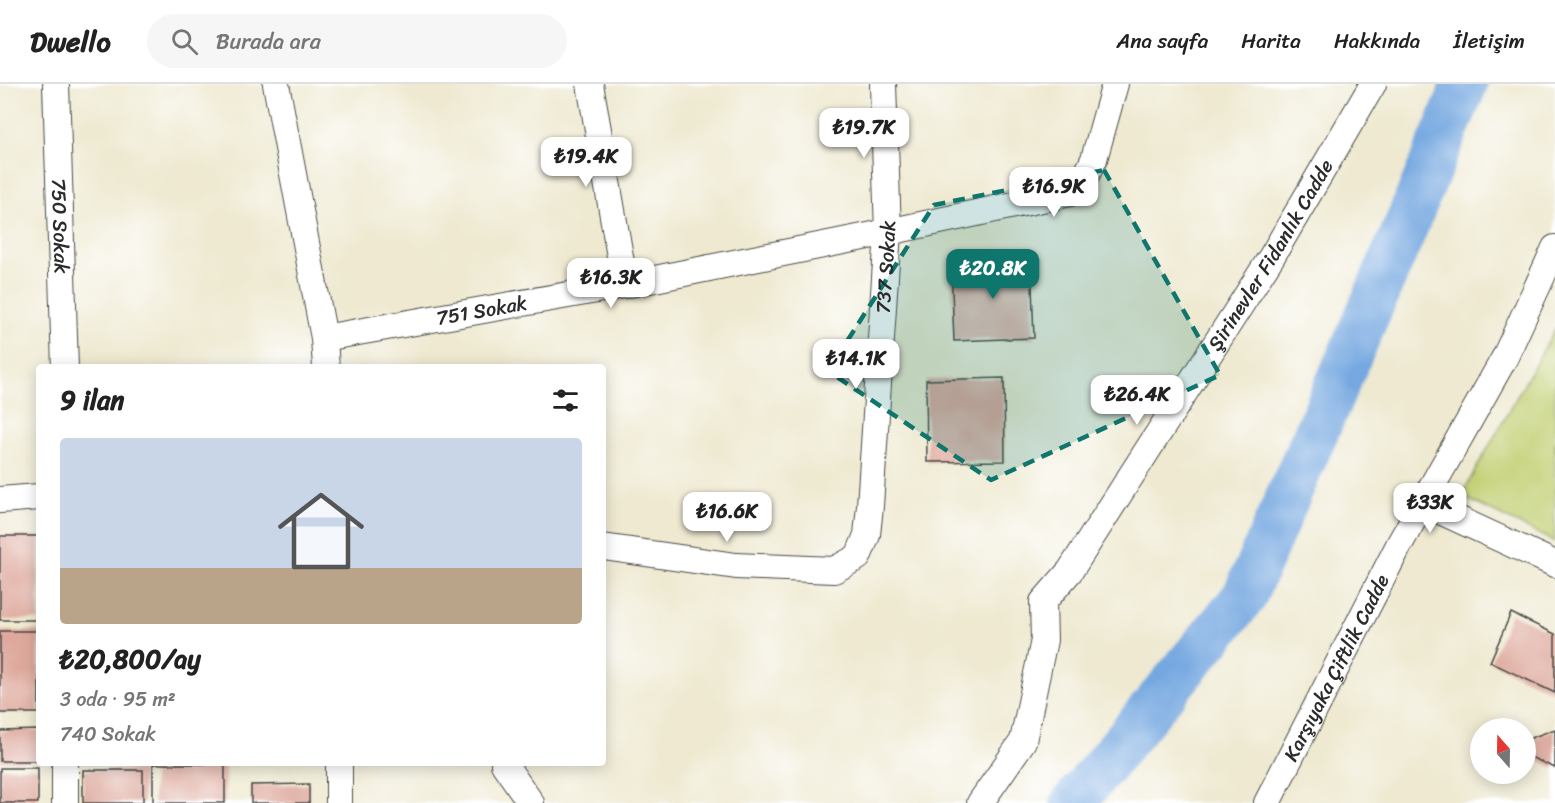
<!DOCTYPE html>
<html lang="tr">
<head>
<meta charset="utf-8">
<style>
	body { margin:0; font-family:Sriracha,sans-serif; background:#f6f6f6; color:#222; height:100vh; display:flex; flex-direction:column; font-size:22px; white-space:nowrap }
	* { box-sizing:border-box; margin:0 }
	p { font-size:20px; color:#767676 }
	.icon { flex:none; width:33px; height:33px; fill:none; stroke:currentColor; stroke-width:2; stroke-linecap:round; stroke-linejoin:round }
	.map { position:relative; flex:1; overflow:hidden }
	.sheet { position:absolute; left:36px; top:280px; width:570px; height:402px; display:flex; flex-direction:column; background:#fff; border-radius:6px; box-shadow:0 3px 15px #0003 }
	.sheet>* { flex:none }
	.needle { width:39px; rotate:340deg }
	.buttons { position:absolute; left:1470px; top:634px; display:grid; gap:12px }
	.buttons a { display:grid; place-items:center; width:66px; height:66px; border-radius:50%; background:#fff; box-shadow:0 3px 15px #0003; font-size:30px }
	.price { position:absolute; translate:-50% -51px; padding:0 14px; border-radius:12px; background:#fff; color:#222; font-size:20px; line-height:39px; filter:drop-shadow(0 2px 3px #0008) }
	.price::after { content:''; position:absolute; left:50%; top:36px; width:18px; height:14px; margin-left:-9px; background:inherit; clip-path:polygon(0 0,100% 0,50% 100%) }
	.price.active { background:#0f766e; color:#fff }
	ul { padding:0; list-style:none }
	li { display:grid; align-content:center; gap:12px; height:318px; padding:0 24px }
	li span { display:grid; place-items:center; height:186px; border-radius:6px; color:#555 }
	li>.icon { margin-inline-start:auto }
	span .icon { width:108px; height:108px; fill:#fffc; stroke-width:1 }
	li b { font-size:26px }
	h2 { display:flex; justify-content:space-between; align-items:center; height:72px; padding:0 24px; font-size:26px }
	header { display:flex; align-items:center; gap:36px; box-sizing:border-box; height:84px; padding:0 30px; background:#fff; border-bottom:2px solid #e0e0e0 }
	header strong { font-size:28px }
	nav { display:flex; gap:33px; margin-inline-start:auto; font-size:21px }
	.search { width:420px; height:54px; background:#f6f6f6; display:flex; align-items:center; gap:15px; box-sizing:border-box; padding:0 21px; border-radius:33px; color:#767676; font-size:22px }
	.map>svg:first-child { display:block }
	.green { fill:#c1cf71; stroke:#767d4e; stroke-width:1.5 }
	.water { fill:#75a7e0; stroke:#506986; stroke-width:1.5 }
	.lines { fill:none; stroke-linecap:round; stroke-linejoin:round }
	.river { stroke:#75a7e0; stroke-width:45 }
	.building { fill:#dea99c }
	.minor-casing { stroke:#484844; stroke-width:28 }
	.minor { stroke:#fff; stroke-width:26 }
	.marked { fill:#0f766e; fill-opacity:0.2; stroke:#0f766e; stroke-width:4.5; stroke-dasharray:12 8; stroke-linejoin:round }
	.labels { text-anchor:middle; stroke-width:4.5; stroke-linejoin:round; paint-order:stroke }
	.street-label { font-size:20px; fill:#2b2b2b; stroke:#fff }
</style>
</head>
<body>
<header>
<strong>Dwello</strong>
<div class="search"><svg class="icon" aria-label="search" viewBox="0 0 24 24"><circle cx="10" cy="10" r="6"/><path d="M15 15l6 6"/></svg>Burada ara</div>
<nav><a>Ana sayfa</a><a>Harita</a><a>Hakkında</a><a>İletişim</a></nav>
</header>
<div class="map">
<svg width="1555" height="719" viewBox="0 0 1555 719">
	<rect width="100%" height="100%" fill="#fff"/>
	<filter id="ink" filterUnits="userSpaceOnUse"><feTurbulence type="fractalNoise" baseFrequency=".0167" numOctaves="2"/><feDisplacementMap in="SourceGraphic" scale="12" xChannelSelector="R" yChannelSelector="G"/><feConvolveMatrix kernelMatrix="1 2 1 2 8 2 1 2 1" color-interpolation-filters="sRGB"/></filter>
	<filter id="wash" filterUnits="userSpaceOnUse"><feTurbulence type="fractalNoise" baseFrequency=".008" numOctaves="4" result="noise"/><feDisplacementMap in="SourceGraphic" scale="24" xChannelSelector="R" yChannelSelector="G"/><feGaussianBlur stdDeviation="1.35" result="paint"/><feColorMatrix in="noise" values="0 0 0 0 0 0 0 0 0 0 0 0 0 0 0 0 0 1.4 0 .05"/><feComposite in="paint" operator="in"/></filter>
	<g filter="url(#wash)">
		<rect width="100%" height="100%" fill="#eee9d0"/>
		<path class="green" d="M1555 245V458L1461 412Z"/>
		<path class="water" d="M1440 0H1483L1398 161Z"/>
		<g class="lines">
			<path class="river" d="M1073 719 1244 513 1398 161 1465 0"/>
		</g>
		<g id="blocks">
			<path class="building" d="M1031 176 1034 254 954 257 951 179Z
				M1004 294 1005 377 927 378 926 296Z
				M0 452H39V536H0Z
				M1511 529 1555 550V609L1490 578Z
				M0 547H39V629H0Z
				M1555 645V684L1528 672 1526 665 1527 658 1531 654Z
				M39 646V677H0V647Z
				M153 680H225V719H153Z
				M0 684H38V719H0Z
				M83 686H143V719H83Z
				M309 700V719H251V701Z"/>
		</g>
	</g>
	<g filter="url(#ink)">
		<use href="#blocks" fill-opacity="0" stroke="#484844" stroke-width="1.5"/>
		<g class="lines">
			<defs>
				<g id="minor">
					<path id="s1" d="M56 0 65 284"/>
					<path d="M276 0 324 254 326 284"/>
					<path d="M590 0 625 201"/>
					<path id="s2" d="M324 254 625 201 888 148 1070 109 1085 94 1094 75 1115 0"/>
					<path d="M0 416 39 413"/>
					<path d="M1423 419 1555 480"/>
					<path id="s3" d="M603 463 736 482 834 486 858 473 867 451 870 422 888 148 883 0"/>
					<path d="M339 680V719"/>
					<path d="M504 680 531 719"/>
					<path d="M65 719V680"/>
					<path id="s4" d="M980 719 1023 657 1044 556 1043 518 1070 487 1272 172 1373 0"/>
					<path id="s5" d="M1267 719 1400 459 1505 273 1555 164"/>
				</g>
			</defs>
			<use href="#minor" class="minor-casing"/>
			<use href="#minor" class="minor"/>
		</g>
	</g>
	<path class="marked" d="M1104 86 1220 291 991 396 828 287 934 121Z"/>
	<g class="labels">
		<g class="street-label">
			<text dy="7" stroke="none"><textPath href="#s1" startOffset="142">750 Sokak</textPath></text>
			<text dy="7" stroke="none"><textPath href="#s4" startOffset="632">Şirinevler Fidanlık Cadde</textPath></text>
			<text dy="7" stroke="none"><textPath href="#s3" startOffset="552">737 Sokak</textPath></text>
			<text dy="7" stroke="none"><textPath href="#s2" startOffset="160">751 Sokak</textPath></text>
			<text dy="7" stroke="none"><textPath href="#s5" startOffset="152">Karşıyaka Çiftlik Cadde</textPath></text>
		</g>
	</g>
</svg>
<div class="buttons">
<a><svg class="needle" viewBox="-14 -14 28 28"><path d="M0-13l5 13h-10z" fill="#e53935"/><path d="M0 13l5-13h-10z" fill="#767676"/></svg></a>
</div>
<b class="price" style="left:864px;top:75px">₺19.7K</b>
<b class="price" style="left:586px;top:104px">₺19.4K</b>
<b class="price" style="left:1054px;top:134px">₺16.9K</b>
<b class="price active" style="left:993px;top:216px">₺20.8K</b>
<b class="price" style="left:611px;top:225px">₺16.3K</b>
<b class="price" style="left:856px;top:306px">₺14.1K</b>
<b class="price" style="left:1137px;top:342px">₺26.4K</b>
<b class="price" style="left:1430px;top:450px">₺33K</b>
<b class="price" style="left:727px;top:459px">₺16.6K</b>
<section class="sheet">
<h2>9 ilan<svg class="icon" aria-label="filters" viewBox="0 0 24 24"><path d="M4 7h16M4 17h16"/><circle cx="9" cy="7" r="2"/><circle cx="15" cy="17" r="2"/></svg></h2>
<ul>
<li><span style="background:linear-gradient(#c9d6e8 70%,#b9a48a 0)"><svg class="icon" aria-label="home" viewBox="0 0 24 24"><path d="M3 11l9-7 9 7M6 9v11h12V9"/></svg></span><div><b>₺20,800/ay</b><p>3 oda · 95 m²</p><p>740 Sokak</p></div></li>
</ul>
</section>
</div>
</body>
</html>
